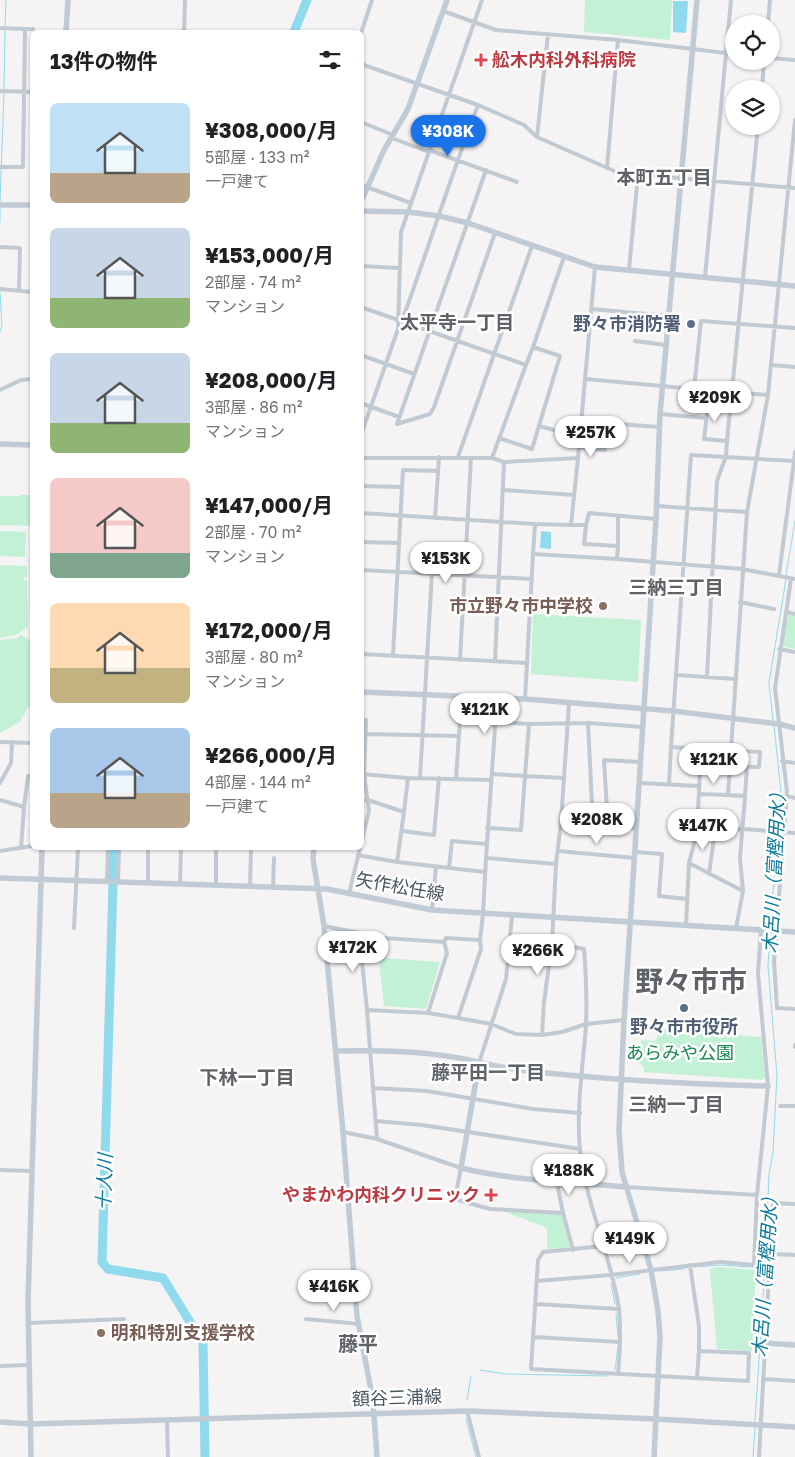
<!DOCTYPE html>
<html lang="ja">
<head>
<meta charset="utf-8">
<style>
	body { margin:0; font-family:"Golos Text","Noto Sans JP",sans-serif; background:#f2f2f2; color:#202124; height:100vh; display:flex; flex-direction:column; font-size:19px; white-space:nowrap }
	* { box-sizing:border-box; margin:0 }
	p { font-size:16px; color:#757577 }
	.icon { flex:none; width:28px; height:28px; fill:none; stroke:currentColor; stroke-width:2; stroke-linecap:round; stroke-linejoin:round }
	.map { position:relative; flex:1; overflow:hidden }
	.side { position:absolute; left:30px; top:30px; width:334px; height:820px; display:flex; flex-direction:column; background:#fff; border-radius:8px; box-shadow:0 1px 4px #0004 }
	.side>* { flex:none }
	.controls { position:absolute; left:725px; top:15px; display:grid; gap:10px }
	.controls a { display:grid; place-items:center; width:55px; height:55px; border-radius:50%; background:#fff; box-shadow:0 1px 4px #0004; font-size:25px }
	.price { position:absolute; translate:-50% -42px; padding:0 11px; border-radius:18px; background:#fff; color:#222; font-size:16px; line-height:32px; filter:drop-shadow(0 1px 2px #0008) }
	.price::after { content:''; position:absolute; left:50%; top:30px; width:15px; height:11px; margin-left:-8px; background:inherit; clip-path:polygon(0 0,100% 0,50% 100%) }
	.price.active { background:#1a73e8; color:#fff }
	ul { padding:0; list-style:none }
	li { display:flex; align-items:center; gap:15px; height:125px; padding:0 20px }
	li span { display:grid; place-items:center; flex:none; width:140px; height:100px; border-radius:8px; color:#555 }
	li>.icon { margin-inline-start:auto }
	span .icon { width:60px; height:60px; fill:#fffc; stroke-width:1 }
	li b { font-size:21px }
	h2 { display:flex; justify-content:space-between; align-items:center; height:60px; padding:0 20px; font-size:21px }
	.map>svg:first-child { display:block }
	.green { fill:#c3f1d5 }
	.water { fill:#90daee }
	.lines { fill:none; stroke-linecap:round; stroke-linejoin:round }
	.stream { stroke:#90daee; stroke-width:1 }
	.river { stroke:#90daee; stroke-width:9 }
	.street { stroke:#c1cad2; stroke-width:4 }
	.secondary { stroke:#c1cbd6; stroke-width:5.5 }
	.health-dot { fill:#e0444e; stroke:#fff; stroke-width:2 }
	.service-dot { fill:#5c6f8a; stroke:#fff; stroke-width:2 }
	.education-dot { fill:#8d6e63; stroke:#fff; stroke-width:2 }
	.labels { text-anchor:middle; stroke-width:5; stroke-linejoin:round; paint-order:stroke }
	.health-label { font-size:18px; font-weight:bold; fill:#be3a42; stroke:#fff; text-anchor:start }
	.service-label { font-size:18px; font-weight:bold; fill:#4e5e75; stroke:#fff; text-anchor:end }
	.education-label { font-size:18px; font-weight:bold; fill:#785e54; stroke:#fff; text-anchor:end }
	.street-label { font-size:18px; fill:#4a5661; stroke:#fff }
	.park-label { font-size:18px; fill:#17864f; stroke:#fff }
	.neighbourhood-label { font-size:19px; font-weight:bold; fill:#5f6368; stroke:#fff }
	.water-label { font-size:19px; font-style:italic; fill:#0c7c9b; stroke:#fff }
	.quarter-label { font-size:20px; font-weight:bold; fill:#5f6368; stroke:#fff }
	.town-label { font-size:28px; font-weight:bold; fill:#5f6368; stroke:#fff }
</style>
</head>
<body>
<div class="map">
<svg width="795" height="1457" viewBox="0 0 795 1457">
	<rect width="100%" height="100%" fill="#f5f3f3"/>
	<path class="green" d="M585 0H672L670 40 584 32Z
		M20 495H32V526L0 525V496H20Z
		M0 531 26 532 25 557 0 556Z
		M0 565 27 566V577H24V580L27 581 28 627 16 635 0 638Z
		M533 614 641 620 638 682 531 674Z
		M788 615 795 616V649L782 646Z
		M21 634 32 643V706L28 707 20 722 0 733V640L18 638Z
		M384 958 440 962 426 1009 384 1006 379 963Z
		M660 1029 761 1037 765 1077 762 1080 644 1072V1068L639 1062 641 1040 656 1041Z
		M503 1211 561 1214 570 1247 547 1249V1228Z
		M718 1267 756 1270 752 1351 717 1349 710 1270 712 1268Z"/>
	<path class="water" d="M673 1H688L686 33 673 32Z
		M541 531 551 532V549L540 548Z"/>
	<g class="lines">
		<path class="stream" d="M5 27 6 0
			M4 89 5 31
			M0 202 4 93
			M0 222V208
			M0 293 2 326 0 332
			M786 575 795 521
			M773 721 769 683 786 579
			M770 928 781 793 774 725
			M694 1267 720 1265 765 1268
			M661 1271 684 1269
			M616 1278 640 1274
			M611 1284 615 1304
			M616 1314 618 1336
			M480 1370 506 1374 608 1376
			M615 1370 618 1347
			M467 1400 471 1376
			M466 1419 476 1457
			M755 1421 765 1269 769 1174 773 1152 777 1075 768 966 770 932
			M753 1457 755 1428"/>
		<path class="river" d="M294 32 307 0
			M114 848 102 1262 108 1269 163 1278 203 1343 205 1457"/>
		<path class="street" d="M443 11 496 30 618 40 734 54
			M768 24 770 0
			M0 28 25 29
			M184 32 185 0
			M361 33 372 0
			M771 58 795 60
			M361 64 478 105 524 125 537 137 619 173 795 188
			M762 89 764 61
			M0 91 32 92
			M361 122 393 135
			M537 137 548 34
			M392 138 429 152
			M429 150 517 182
			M0 167H23L25 29H33
			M607 168 618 40
			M361 185 411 203
			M0 247 20 248 19 290
			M361 266 399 268
			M629 270 638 174
			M705 277 731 0
			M0 289 32 292
			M361 307 526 365 492 458
			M592 309 668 316
			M402 321C428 249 451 176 478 105
			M635 341 666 345
			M533 347 564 257
			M361 355 414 374
			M771 365 795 367
			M586 379 694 389 701 321 795 328
			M694 389 768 395
			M0 390 21 380 32 379
			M361 403 399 417
			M660 414 706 418
			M397 424 486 170
			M397 424 430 414 434 407 495 233
			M619 424 659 427
			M539 426 580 437
			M361 435 398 329 401 232 482 0
			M499 438 532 449 560 356 533 347 526 365
			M727 441 704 439 708 405 731 407
			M579 447 605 450
			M458 457 532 246
			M361 458H492L504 462 578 458 595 267
			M578 458 571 525H586L584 544 618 546 617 559
			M794 461 795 452
			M361 486 402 487 403 470 438 471
			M503 490 574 495
			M657 506 747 512
			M361 513 535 524 571 525
			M435 518 439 457
			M535 524 533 554 617 559 742 569 795 579
			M586 525 589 513 656 519
			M361 542 399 543
			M618 546V516
			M361 570 532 579
			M791 579 775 688 787 792 774 961 777 1008 795 1009
			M361 582 362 570
			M740 602 774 609
			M786 612 795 614
			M779 649 795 652
			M361 654 527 663 525 699
			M393 656 402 487
			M460 660 471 458
			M495 661 504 462
			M527 663 533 554
			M676 675 736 679
			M707 677 717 481 726 456 727 441 758 126
			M361 720H366L364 774 369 811 361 844
			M588 723 593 825
			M366 734 458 736
			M0 742 32 743
			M671 747 691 455 794 461 779 575
			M782 761 795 763
			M361 774 408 778 491 780
			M492 774 525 776 529 724
			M420 778 432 573
			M456 779 460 720 529 724 588 723 643 727
			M0 783 11 763 12 742
			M639 783 699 786
			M669 784 671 747 701 749
			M699 794 728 795
			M786 796 795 798
			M0 800 24 807 28 776 32 775
			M361 800H368L404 812 397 862 485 872
			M404 812 408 778
			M561 822 608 826
			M487 828 521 830 525 776 564 778
			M636 828 608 826 604 760 641 762
			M402 831 434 835 439 778
			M697 832 743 829 795 833
			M21 848 24 807
			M0 851 32 846
			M558 851 635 858
			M635 852 662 854 659 896 687 899
			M358 855 397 862
			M486 858 497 698
			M689 863 743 891
			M556 864 486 858 483 914 480 940 481 949 458 1018 428 1013 367 1010 377 1139 461 1168 456 1193 458 1200 490 1209 563 1213
			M449 868 452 841 487 844
			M709 874 715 831
			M107 882 108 848
			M118 882 119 848
			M148 883V848
			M180 884 181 848
			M216 885V848
			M250 887 251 848
			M273 888 274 858
			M349 894 360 848
			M432 910 436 867
			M686 925 689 863 697 832 701 749 760 752 759 767H747L745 796
			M324 926 384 938 444 942 446 938 480 940
			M74 928 78 848
			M736 928 743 891 740 858 745 796 728 795 747 512 768 395 795 120
			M359 933 367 1010
			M552 943 584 949C586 974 587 1000 586 1025 583 1066 576 1109 580 1150 586 1205 611 1255 619 1309 621 1331 620 1352 618 1374
			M428 1013 447 953 444 942
			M458 1018 491 1024 516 1034 542 1035 562 1032 586 1024 624 1020
			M542 1035 544 1002 552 943 556 864 561 822 569 704
			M795 1045V1047
			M479 1063 506 979 512 916
			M373 1088 427 1091 533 1109 580 1113
			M780 1106H795
			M376 1121 422 1125 580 1149
			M343 1132 377 1139
			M0 1170 32 1171
			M557 1183 563 1213 573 1250
			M626 1187 757 1195
			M603 1246 543 1252 538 1260 531 1369 748 1381 749 1353 699 1351 697 1378
			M770 1254 795 1255
			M690 1265 699 1326V1351
			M537 1281 611 1275 720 1262 754 1265 757 1195 768 1086 758 974 761 930
			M536 1304 618 1309
			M306 1319 359 1324
			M28 1323 124 1319
			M534 1337 620 1342
			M0 1366 29 1365
			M763 1379 795 1381
			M467 1411 479 1457
			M167 1420 168 1457
			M759 1457 773 1203 795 1204"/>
		<path class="secondary" d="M66 32 68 0
			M361 202 384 150 408 109 447 0
			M0 205H32
			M361 211 408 212 439 216 468 223 595 267 795 286
			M0 444 32 445
			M361 692 525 699 673 711 779 724 795 728
			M314 848 313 859 324 926 343 1132 357 1316 373 1401 377 1457
			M0 878 327 889 432 910 795 932
			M336 1051C376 1050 429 1051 469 1060 488 1064 508 1069 528 1071 608 1080 688 1084 768 1086
			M479 1063 461 1168C515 1181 571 1182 626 1187
			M765 1343 795 1345
			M0 1422 31 1424 467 1411 656 1419 795 1427
			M31 1457 28 1302 42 848
			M654 1457 660 1337 658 1311 651 1270 622 1172 619 1131 624 1020 656 519 660 414 697 0"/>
	</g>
	<g class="health-dot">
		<path d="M478.5 52.5h5v5h5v5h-5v5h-5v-5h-5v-5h5z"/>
		<path d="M488.5 1187.5h5v5h5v5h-5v5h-5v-5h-5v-5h5z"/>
	</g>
	<g class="service-dot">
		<circle cx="691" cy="324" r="5"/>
		<circle cx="684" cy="1008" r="5"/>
	</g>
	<g class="education-dot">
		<circle cx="603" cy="606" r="5"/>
		<circle cx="101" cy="1333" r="5"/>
	</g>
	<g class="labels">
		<g class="health-label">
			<text x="492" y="66">舩木内科外科病院</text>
			<text x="480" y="1201" text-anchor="end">やまかわ内科クリニック</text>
		</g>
		<g class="service-label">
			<text x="681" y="330">野々市消防署</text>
			<text x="684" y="1033" text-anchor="middle">野々市市役所</text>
		</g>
		<g class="education-label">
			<text x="593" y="612">市立野々市中学校</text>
			<text x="111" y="1339" text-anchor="start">明和特別支援学校</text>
		</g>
		<g class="street-label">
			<text transform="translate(400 887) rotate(10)" y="6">矢作松任線</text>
			<text transform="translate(397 1398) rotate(-2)" y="6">額谷三浦線</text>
		</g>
		<g class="park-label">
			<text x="680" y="1059">あらみや公園</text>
		</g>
		<g class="neighbourhood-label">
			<text x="664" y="184">本町五丁目</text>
			<text x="457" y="329">太平寺一丁目</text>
			<text x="676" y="594">三納三丁目</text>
			<text x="488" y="1079">藤平田一丁目</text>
			<text x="247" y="1084">下林一丁目</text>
			<text x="676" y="1111">三納一丁目</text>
		</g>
		<g class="water-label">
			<text transform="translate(774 868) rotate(-87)" y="7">木呂川（富樫用水）</text>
			<text transform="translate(104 1182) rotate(-88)" y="7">十人川</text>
			<text transform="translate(765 1272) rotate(-86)" y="7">木呂川（富樫用水）</text>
		</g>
		<g class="quarter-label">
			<text x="358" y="1351">藤平</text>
		</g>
		<g class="town-label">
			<text x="691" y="991">野々市市</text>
		</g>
	</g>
</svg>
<div class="controls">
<a><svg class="icon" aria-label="locate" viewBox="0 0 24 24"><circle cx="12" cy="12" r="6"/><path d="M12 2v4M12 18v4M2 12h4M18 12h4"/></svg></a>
<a><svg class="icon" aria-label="layers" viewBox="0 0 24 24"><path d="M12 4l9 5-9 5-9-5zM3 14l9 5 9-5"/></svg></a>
</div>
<b class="price active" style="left:448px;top:157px">¥308K</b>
<b class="price" style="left:715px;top:423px">¥209K</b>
<b class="price" style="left:591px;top:458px">¥257K</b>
<b class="price" style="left:446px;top:584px">¥153K</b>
<b class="price" style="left:485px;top:735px">¥121K</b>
<b class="price" style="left:714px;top:785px">¥121K</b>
<b class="price" style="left:597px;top:845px">¥208K</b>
<b class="price" style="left:703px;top:851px">¥147K</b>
<b class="price" style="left:353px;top:973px">¥172K</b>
<b class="price" style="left:538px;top:976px">¥266K</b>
<b class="price" style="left:569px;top:1196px">¥188K</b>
<b class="price" style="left:630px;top:1264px">¥149K</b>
<b class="price" style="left:334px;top:1312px">¥416K</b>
<section class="side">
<h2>13件の物件<svg class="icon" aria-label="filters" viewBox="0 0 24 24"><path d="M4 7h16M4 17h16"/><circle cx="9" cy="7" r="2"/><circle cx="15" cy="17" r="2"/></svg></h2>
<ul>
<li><span style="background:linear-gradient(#bfe0f5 70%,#b9a48a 0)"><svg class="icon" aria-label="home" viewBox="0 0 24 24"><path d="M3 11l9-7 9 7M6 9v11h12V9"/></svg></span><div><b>¥308,000/月</b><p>5部屋 · 133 m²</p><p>一戸建て</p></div></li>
<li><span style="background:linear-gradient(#c9d6e8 70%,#8fb573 0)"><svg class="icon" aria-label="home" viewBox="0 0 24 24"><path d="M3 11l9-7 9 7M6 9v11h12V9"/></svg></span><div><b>¥153,000/月</b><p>2部屋 · 74 m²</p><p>マンション</p></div></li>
<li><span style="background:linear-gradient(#c9d6e8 70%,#8fb573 0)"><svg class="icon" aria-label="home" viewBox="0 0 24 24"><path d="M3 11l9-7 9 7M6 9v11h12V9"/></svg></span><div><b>¥208,000/月</b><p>3部屋 · 86 m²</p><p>マンション</p></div></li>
<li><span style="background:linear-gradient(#f6c9c9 75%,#7fa58c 0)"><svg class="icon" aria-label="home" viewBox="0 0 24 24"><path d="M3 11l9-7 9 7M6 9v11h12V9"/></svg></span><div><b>¥147,000/月</b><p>2部屋 · 70 m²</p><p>マンション</p></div></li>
<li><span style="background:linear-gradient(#ffd9b3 65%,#c2b280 0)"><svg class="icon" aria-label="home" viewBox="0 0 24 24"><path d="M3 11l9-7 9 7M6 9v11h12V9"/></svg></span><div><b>¥172,000/月</b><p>3部屋 · 80 m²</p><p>マンション</p></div></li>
<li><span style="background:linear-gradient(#a9c7e8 65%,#b9a48a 0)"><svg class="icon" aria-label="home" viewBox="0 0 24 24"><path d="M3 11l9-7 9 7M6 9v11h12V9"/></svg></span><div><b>¥266,000/月</b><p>4部屋 · 144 m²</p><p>一戸建て</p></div></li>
</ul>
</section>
</div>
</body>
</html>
